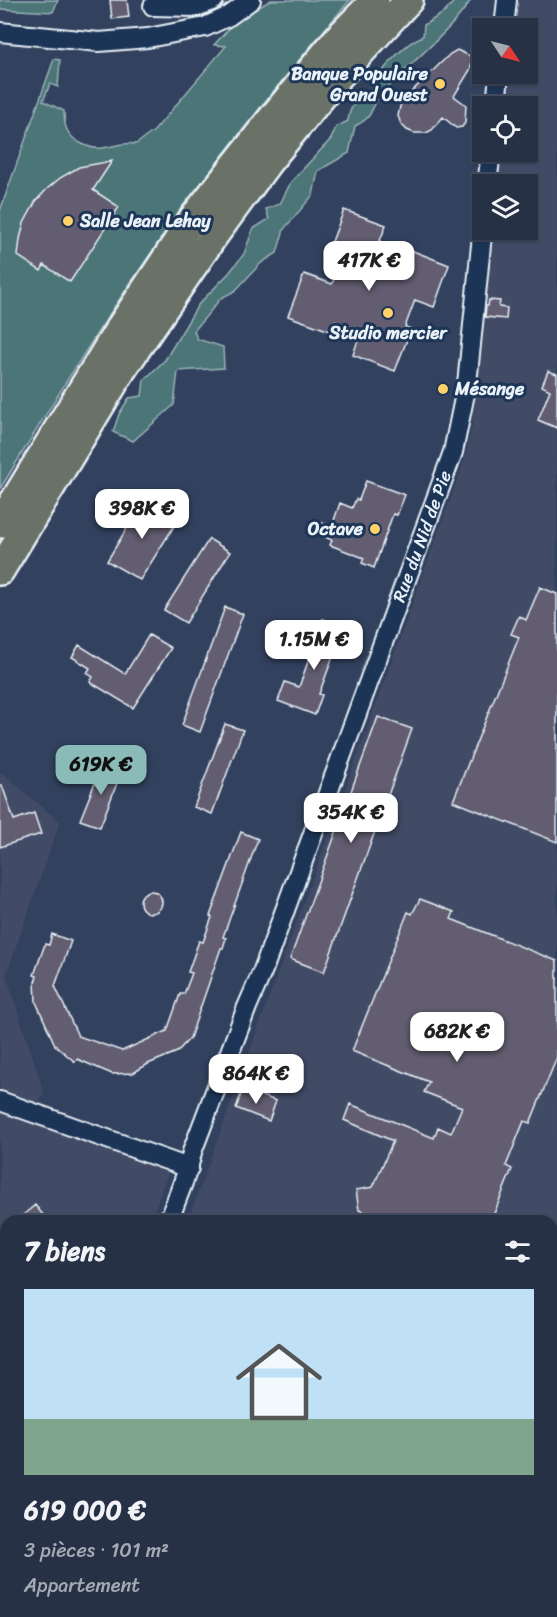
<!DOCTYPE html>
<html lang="fr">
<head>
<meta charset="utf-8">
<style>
	body { margin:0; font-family:Sriracha,sans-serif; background:#2e394d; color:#f1f3f6; height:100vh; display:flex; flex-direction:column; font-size:22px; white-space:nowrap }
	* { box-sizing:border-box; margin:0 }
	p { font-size:20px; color:#a4a9b3 }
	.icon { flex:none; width:33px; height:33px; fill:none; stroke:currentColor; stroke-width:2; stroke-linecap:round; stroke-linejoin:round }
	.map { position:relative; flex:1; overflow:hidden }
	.drawer { position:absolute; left:0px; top:1215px; width:558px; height:402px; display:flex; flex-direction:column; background:#263146; border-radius:18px 18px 0 0; box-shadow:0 2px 4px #0004,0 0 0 2px #424c5f }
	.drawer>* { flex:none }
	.needle { width:39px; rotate:125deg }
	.buttons { position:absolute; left:472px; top:18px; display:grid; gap:12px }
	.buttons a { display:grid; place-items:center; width:66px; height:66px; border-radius:0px; background:#263146; box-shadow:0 2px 4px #0004,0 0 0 2px #424c5f; font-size:30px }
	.price { position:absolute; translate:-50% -51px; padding:0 14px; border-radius:12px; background:#fff; color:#222; font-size:20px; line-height:39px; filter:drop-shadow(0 2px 3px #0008) }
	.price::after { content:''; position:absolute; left:50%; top:36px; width:18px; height:14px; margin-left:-9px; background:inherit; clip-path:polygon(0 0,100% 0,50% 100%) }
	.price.on { background:#8bbbb9; color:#111 }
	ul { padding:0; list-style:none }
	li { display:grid; align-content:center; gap:12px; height:318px; padding:0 24px }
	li+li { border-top:2px solid #424c5f }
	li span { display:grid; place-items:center; height:186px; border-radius:0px; color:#555 }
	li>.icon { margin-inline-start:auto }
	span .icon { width:108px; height:108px; fill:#fffc; stroke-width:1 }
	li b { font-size:26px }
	h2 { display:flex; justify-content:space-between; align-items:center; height:72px; padding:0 24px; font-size:26px }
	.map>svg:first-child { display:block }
	.built { fill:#434c66 }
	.green { fill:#4c7477; stroke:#9ab2b8; stroke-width:1.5 }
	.building { fill:#625d70; stroke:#e8f1f8; stroke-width:1.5 }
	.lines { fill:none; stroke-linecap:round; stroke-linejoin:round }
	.minor-casing { stroke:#e8f1f8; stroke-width:22 }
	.highway-casing { stroke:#e8f1f8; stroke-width:32 }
	.minor { stroke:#1d3557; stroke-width:18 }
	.highway { stroke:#6a7166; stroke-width:27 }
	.poi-dot { fill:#ffd166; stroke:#1d3557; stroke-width:2 }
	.labels { text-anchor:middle; stroke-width:6; stroke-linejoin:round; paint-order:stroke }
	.poi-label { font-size:18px; font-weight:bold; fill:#e8f1f8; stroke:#1d3557; text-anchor:end }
	.street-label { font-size:18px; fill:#e8f1f8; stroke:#1d3557 }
</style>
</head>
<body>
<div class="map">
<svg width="557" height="1617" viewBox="0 0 557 1617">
	<rect width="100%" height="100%" fill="#32415e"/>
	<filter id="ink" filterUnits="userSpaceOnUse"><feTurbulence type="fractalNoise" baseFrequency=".0167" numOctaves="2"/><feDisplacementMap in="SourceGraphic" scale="12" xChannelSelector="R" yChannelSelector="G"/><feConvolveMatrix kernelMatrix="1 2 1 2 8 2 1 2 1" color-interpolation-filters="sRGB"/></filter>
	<g filter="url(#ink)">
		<path class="built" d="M516 0H557V1241L552 1249V1221H188L464 462 473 422 493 230H528V184H497L501 152H528V106H505L509 74H528V28H513Z
			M0 771 60 822 6 975 44 1092 39 1102 166 1149 168 1173 150 1221H6V1611H18L16 1617H0Z"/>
		<path class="green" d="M0 0H58L53 12 0 9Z
			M271 0H350C277 84 208 171 145 262 93 336 47 413 0 489V211L54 59 60 60 58 87 50 84 43 101 64 111C64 117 64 124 67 130 73 142 91 150 103 148 116 146 123 142 136 144L154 131 226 46 214 45 236 21Z
			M455 0H471C447 36 410 62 381 95 368 110 376 116 355 126L349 153 318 171 313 195 284 229 277 253 261 263 235 291 221 298 194 331 197 339 223 347 224 368 178 371 174 405 133 441 113 432 119 414 129 398 142 396 144 380 165 360 198 305 229 273 244 254 253 229 269 219 266 209 280 204 291 182 331 139 336 127 348 121C350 100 363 99 375 85 378 82 379 77 381 73 392 59 407 42 423 36L424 25 445 12Z"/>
		<path class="building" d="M110 0H127L129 17 112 19Z
			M457 50 470 56 472 62 470 70 454 96 466 105 465 123 462 127 456 128 443 117 432 130 426 133H414L407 130 401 124 398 116 401 102 450 54Z
			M112 161 93 190 119 207 70 282 44 265 41 271 18 256 20 239 24 223 36 201 47 189 60 178 79 167Z
			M344 210 386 225 370 267 397 277 408 249 449 265 434 307 415 300 405 327 411 329 395 371 353 355 361 331 334 321 330 331 288 316 304 274 332 284 342 257 328 252Z
			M489 300 500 301 499 307 507 308 506 319 485 317 486 306H488Z
			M548 371 557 374V428L538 420 550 390 542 386Z
			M366 481 405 495 397 515 393 514 374 568 362 563 364 558 330 545 332 540 318 534 322 523 332 526 340 503 352 508 356 499 359 500Z
			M144 500 178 520 140 580 107 561Z
			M209 539 230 552 186 623 164 610Z
			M540 587 557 594V842L453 801 519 637 511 634 519 616 526 620Z
			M225 607 243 614 200 732 182 725Z
			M323 619 344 627 319 694 322 695 315 715 278 701 285 682 299 687Z
			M149 635 171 648 133 708 90 682 93 677 87 673 90 668 72 657 79 645 125 674Z
			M378 717 412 729 324 972 290 959Z
			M225 724 243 730 212 814 194 807Z
			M102 765 121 773 100 827 80 820Z
			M0 785H2L14 820 34 813 41 834 0 847Z
			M241 832 258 839 223 937 226 938 223 948H221L190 1038 177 1052 148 1064 133 1073 112 1074 77 1059 75 1062 55 1045 36 1002 35 982 37 976 34 975 45 944 49 945 52 934 71 941 55 986 78 1036 122 1051 167 1031 180 994H184L192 973 188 972 199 941 203 942 212 917 210 916Z
			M140 902a11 11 0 1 1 22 0a11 11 0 1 1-22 0Z
			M420 899 454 912 451 919 557 961V1057L530 1123 524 1121 506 1166 512 1169 491 1221H368L370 1215 359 1210 356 1190 373 1187 393 1141 344 1120 350 1104 434 1138 438 1127 451 1133 462 1107 424 1092 429 1082 352 1051 408 912 412 914Z
			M243 1089 276 1101 269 1121 236 1108Z
			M35 1205 48 1221H16Z"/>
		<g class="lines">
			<defs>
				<g id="minor">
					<path d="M153 6 196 7 214 0"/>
					<path d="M504 28 507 0"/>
					<path d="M0 32 99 42 148 38 205 27 229 16 251 0"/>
					<path d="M496 106 499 74"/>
					<path d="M487 184 491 152"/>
					<path d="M0 1101 189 1168"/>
					<path id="s1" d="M169 1221C176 1198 188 1175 192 1152L247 1007 263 970 453 452 467 384 483 225"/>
					<path d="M552 1294 557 1286"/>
					<path d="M552 1412 557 1409"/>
					<path d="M0 1452 6 1457"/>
					<path d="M0 1483 6 1488"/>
					<path d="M156 1611 163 1617"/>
					<path d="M192 1611 200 1617"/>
					<path d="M29 1617 32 1611"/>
					<path d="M350 1617 353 1611"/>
				</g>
				<path id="highway" d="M0 524 119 329 193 218 272 118 337 39 375 0
					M0 571 122 370 213 237 268 162 336 79 409 0"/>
			</defs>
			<use href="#minor" class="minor-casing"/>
			<use href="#highway" class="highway-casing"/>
			<use href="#minor" class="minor"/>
			<use href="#highway" class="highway"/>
		</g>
	</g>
	<g class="poi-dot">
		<circle cx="440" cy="84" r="6"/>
		<circle cx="68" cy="221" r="6"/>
		<circle cx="388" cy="313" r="6"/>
		<circle cx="443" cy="389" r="6"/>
		<circle cx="375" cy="529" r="6"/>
	</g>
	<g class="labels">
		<g class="poi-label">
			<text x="428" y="80">Banque Populaire<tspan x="428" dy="21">Grand Ouest</tspan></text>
			<text x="80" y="227" text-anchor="start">Salle Jean Lehay</text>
			<text x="388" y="339" text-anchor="middle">Studio mercier</text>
			<text x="455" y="395" text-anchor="start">Mésange</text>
			<text x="363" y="535">Octave</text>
		</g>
		<g class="street-label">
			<text dy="6" stroke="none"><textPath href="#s1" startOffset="730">Rue du Nid de Pie</textPath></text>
		</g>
	</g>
</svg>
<div class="buttons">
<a><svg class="needle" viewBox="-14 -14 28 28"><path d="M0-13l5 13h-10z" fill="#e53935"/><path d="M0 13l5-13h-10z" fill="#a4a9b3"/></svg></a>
<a><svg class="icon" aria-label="locate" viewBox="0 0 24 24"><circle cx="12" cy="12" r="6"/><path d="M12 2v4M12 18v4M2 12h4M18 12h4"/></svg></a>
<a><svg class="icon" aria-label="layers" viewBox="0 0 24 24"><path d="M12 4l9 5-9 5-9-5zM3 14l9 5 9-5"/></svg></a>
</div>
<b class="price" style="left:369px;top:292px">417K €</b>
<b class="price" style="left:142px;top:540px">398K €</b>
<b class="price" style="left:314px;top:671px">1.15M €</b>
<b class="price on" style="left:101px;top:796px">619K €</b>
<b class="price" style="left:351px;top:844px">354K €</b>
<b class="price" style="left:457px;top:1063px">682K €</b>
<b class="price" style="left:256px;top:1105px">864K €</b>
<section class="drawer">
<h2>7 biens<svg class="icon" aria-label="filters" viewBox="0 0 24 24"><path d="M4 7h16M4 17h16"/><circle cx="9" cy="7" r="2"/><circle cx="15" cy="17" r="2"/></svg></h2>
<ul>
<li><span style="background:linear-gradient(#bfe0f5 70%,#7fa58c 0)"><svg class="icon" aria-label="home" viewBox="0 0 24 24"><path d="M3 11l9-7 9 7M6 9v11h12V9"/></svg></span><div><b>619 000 €</b><p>3 pièces · 101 m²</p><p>Appartement</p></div></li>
</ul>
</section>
</div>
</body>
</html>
